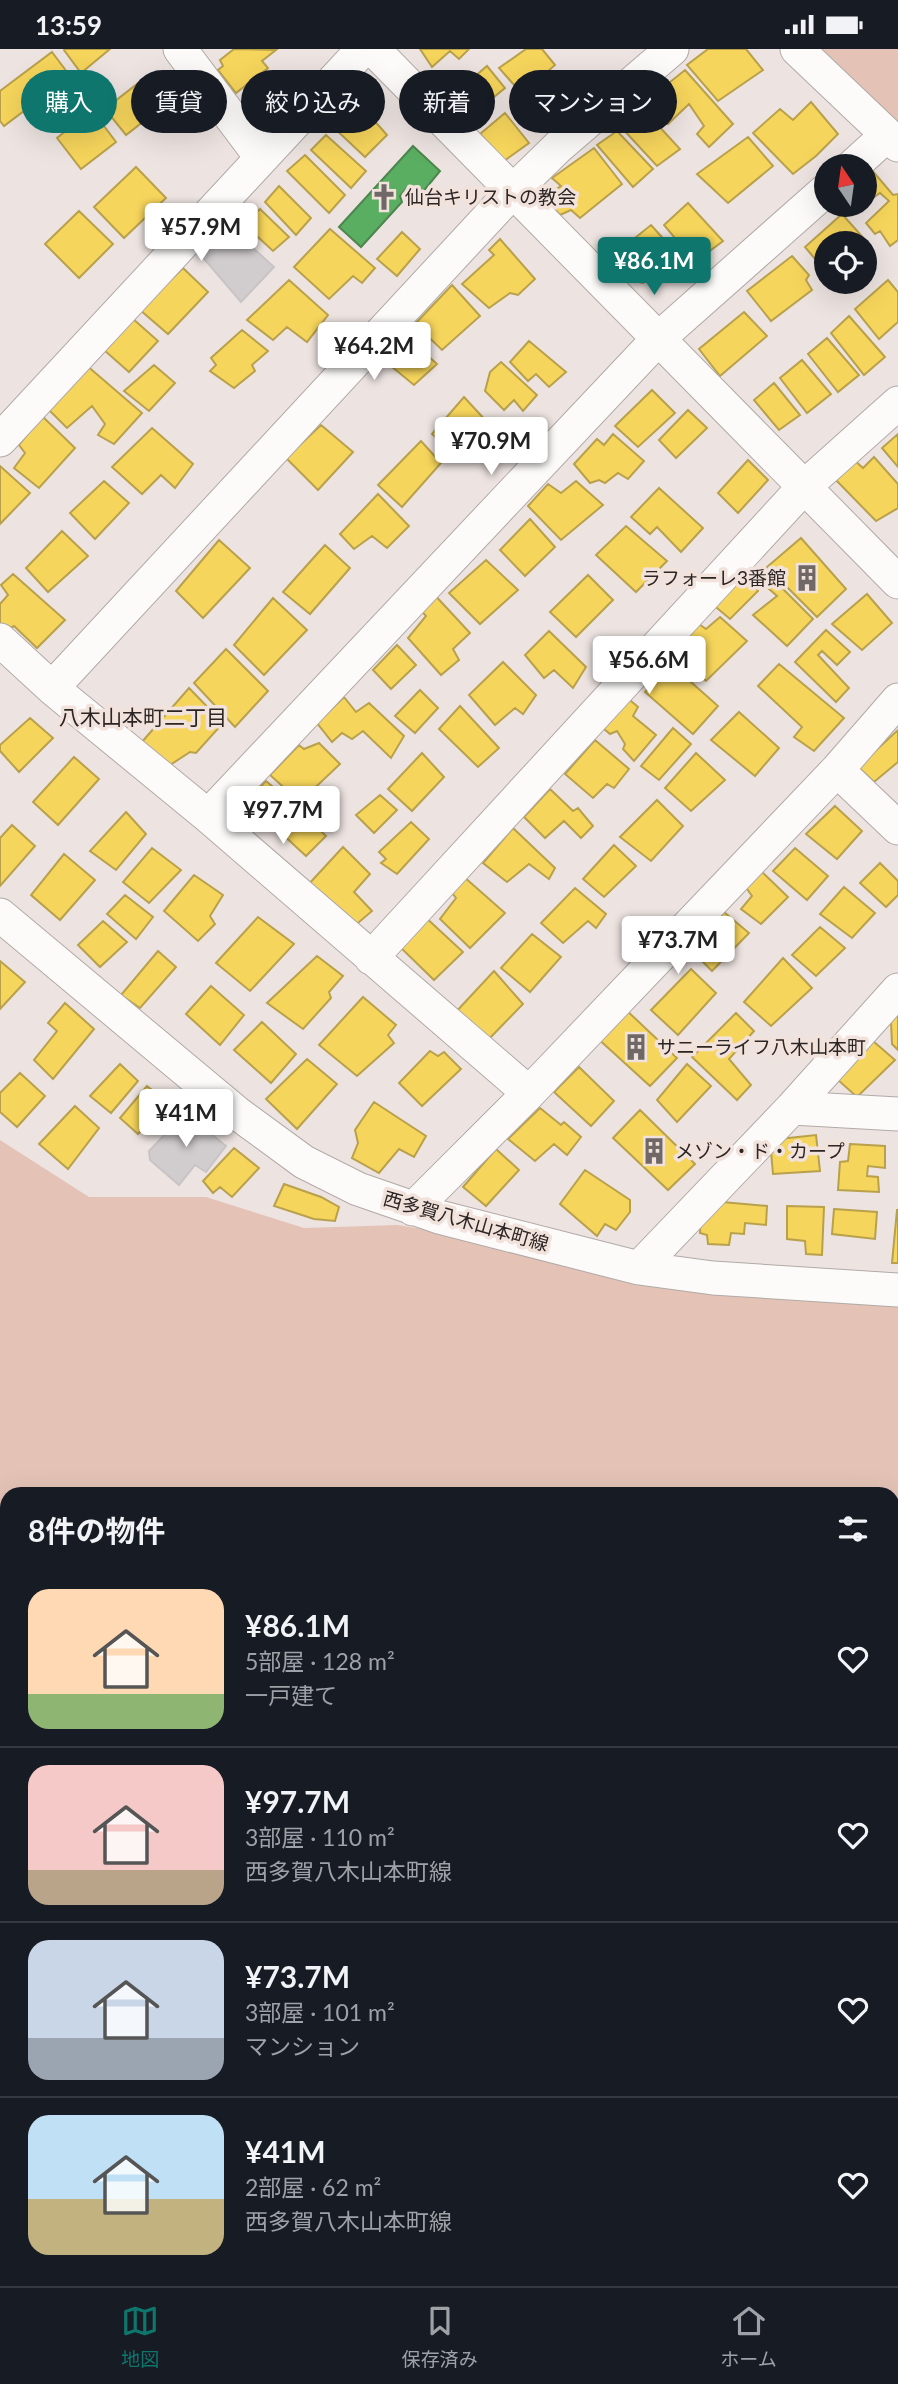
<!DOCTYPE html>
<html lang="ja">
<head>
<meta charset="utf-8">
<style>
	body { margin:0; font-family:Lato,"Noto Sans JP",sans-serif; background:#242831; color:#f1f3f6; height:100vh; display:flex; flex-direction:column; font-size:26px; white-space:nowrap }
	* { box-sizing:border-box; margin:0 }
	p { font-size:23px; color:#9ea1a6 }
	.icon { flex:none; width:38px; height:38px; fill:none; stroke:currentColor; stroke-width:2; stroke-linecap:round; stroke-linejoin:round }
	.map { position:relative; flex:1; overflow:hidden }
	.side { position:absolute; left:0px; top:1438px; width:900px; height:800px; display:flex; flex-direction:column; background:#171b24; border-radius:21px 21px 0 0; box-shadow:0 7px 28px #0002 }
	.side>* { flex:none }
	.top-card { position:absolute; left:21px; top:21px; width:858px; height:63px; display:flex; gap:14px }
	.needle { width:46px; rotate:347deg }
	.fabs { position:absolute; left:814px; top:105px; display:grid; gap:14px }
	.fabs a { display:grid; place-items:center; width:63px; height:63px; border-radius:50%; background:#171b24; box-shadow:0 7px 28px #0002; font-size:35px }
	.price { position:absolute; translate:-50% -60px; padding:0 16px; border-radius:7px; background:#fff; color:#222; font-size:23px; line-height:46px; filter:drop-shadow(0 2px 4px #0008) }
	.price::after { content:''; position:absolute; left:50%; top:42px; width:21px; height:16px; margin-left:-10px; background:inherit; clip-path:polygon(0 0,100% 0,50% 100%) }
	.price.current { background:#0f766e; color:#fff }
	ul { padding:0; list-style:none }
	li { display:flex; align-items:center; gap:21px; height:175px; padding:0 28px }
	li+li { border-top:2px solid #363941 }
	li span { display:grid; place-items:center; flex:none; width:196px; height:140px; border-radius:21px; color:#555 }
	li>.icon { margin-inline-start:auto }
	span .icon { width:84px; height:84px; fill:#fffc; stroke-width:1 }
	li b { font-size:30px }
	h2 { display:flex; justify-content:space-between; align-items:center; height:84px; padding:0 28px; font-size:30px }
	.chip { padding:0 24px; border-radius:32px; background:#171b24; box-shadow:0 7px 28px #0002; font-size:24px; line-height:63px }
	.chip.current { background:#0f766e; color:#fff }
	.status { display:flex; justify-content:space-between; align-items:center; height:49px; padding:0 35px; background:#171b24; direction:ltr }
	.status svg { height:19px; fill:currentColor }
	.tab-bar { display:flex; justify-content:space-around; align-items:center; height:98px; border-top:2px solid #363941; background:#171b24; font-size:19px; color:#9ea1a6 }
	.tab-bar a { display:grid; justify-items:center; gap:4px }
	.tab-bar .current { color:#0f766e }
	.map>svg:first-child { display:block }
	.green { fill:#e4c3b6 }
	.homes { fill:#f6d55c; stroke:#b9a04b; stroke-width:2 }
	.public { fill:#5aae61; stroke:#4c854e; stroke-width:2 }
	.building { fill:#d1cdce; stroke:#c8c4c6; stroke-width:2 }
	.lines { fill:none; stroke-linecap:round; stroke-linejoin:round }
	.minor-casing { stroke:#b1aaa7; stroke-width:35 }
	.minor { stroke:#fcfbfa; stroke-width:33 }
	.labels { text-anchor:middle; stroke-width:7; stroke-linejoin:round; paint-order:stroke }
	.poi-label { font-size:19px; fill:#2b2523; stroke:#f2e2dc; text-anchor:start }
	.street-label { font-size:19px; fill:#2b2523; stroke:#f2e2dc }
	.neighbourhood-label { font-size:21px; fill:#2b2523; stroke:#f2e2dc }
</style>
</head>
<body>
<div class="status"><b>13:59</b><svg viewBox="0 0 49 12"><path d="M0 12V9h3v3zM5 12V6h3v6zM10 12V3h3v9zM15 12V0h3v12zM26 1h20v11H26zM47 4h2v5h-2z"/></svg></div>
<div class="map">
<svg width="898" height="2237" viewBox="0 0 898 2237">
	<rect width="100%" height="100%" fill="#ede4e1"/>
	<path class="green" d="M809 0H898V84Z
		M0 1091 89 1148H206L304 1179 397 1176 898 1254V2237H522L521 2231H892V1446H7V1670L0 1662Z"/>
	<path class="homes" d="M65 0H110L81 24 64 1Z
		M234 0 276 1 262 12 268 19 236 44 218 21 223 17 220 11Z
		M420 0H469L459 10 450 2 432 18Z
		M526 0H542L555 16 538 31 540 37 523 46 499 19Z
		M708 0H746L763 21 718 52 687 16Z
		M52 3 70 27 4 77 0 72V42Z
		M487 17 505 39 467 70 451 48Z
		M685 21 733 75 709 98 697 85 704 77 689 55 668 75 645 53Z
		M146 28 167 54 126 86 105 60Z
		M356 51 387 86 365 108 331 76Z
		M811 53 838 85 816 107 793 125 753 84 780 60 793 71Z
		M643 60 680 100 657 117 621 78Z
		M92 61 116 93 81 120 57 89Z
		M505 64 529 94 504 112 480 85Z
		M617 82 653 120 633 138 597 96Z
		M326 86 366 122 351 139 311 101Z
		M748 88 773 117 728 154 697 125Z
		M594 99 622 135 580 169 571 161 560 166 544 148 561 137 552 129Z
		M305 106 345 146 329 164 287 122Z
		M136 118 166 149 124 189 94 158Z
		M871 120 893 146 898 145V191L890 197 880 182 875 185 866 174 889 152 880 144 864 155V125Z
		M279 137 311 169 296 186 265 153Z
		M688 154 723 192 695 213 664 176Z
		M260 160 289 188 273 202 244 175Z
		M79 162 113 195 79 229 45 195Z
		M842 165 868 194 864 197V194H826V223L805 198Z
		M651 176 677 205 643 234 630 231 610 209Z
		M330 180 375 219 362 234 353 227 329 250 294 218Z
		M402 183 420 200 397 227 377 210Z
		M500 190 535 230 518 246 510 244 489 259 462 235 494 206 489 201Z
		M792 207 809 226 806 231 812 241 771 272 747 242Z
		M183 219 208 243 168 285 140 261Z
		M289 231 328 266 307 293 287 278 273 291 247 271Z
		M888 231 898 243V273L879 290 855 260Z
		M452 236 480 267 442 301 415 275Z
		M744 263 767 287 720 327 699 300Z
		M849 267 885 308 864 326 831 284Z
		M132 269 158 292 129 323 104 301Z
		M242 281 268 302 252 316 255 322 234 339 210 322 216 316 211 309Z
		M406 287 437 315 414 336 385 312Z
		M827 289 859 326 838 343 808 305Z
		M529 292 566 323 549 338 536 325 528 332 510 313Z
		M802 311 831 345 807 364 780 329Z
		M501 313 537 346 523 362 514 351 504 361 485 342 490 323Z
		M85 315 142 364 114 395 98 386 105 375 92 357 67 379 43 355Z
		M154 316 175 334 149 362 124 342Z
		M774 334 800 366 779 381 754 351Z
		M652 341 675 364 638 398 615 377Z
		M464 348 488 374 454 405 432 385Z
		M688 361 707 379 676 409 659 391Z
		M42 367 75 399 39 439 14 419 25 404 19 396Z
		M321 376 353 403 318 441 286 409Z
		M152 379 193 415 175 439 161 426 142 445 112 418Z
		M613 385 644 412 628 430 618 424 605 434 599 431 590 434 574 415 597 390 604 396Z
		M898 385V418L882 399Z
		M421 392 441 414 402 458 378 436Z
		M874 408 898 435V459L876 472 832 427 853 410 863 419Z
		M748 411 768 431 738 464 718 444Z
		M0 417 30 444 0 475Z
		M104 432 129 454 95 490 70 464Z
		M576 432 603 456 561 491 528 457 548 435 561 444Z
		M659 439 703 479 681 503 657 478 650 485 631 468Z
		M378 445 409 477 387 499 372 487 354 500 340 485Z
		M530 470 555 498 525 527 500 501Z
		M626 477 667 512 636 543 596 506Z
		M62 482 88 507 48 543 26 519Z
		M801 489 846 540 817 568 767 518Z
		M219 491 250 519 203 569 176 542Z
		M325 496 350 519 310 565 283 543Z
		M486 511 518 541 480 575 449 544Z
		M743 522 758 542 730 570 711 554Z
		M13 525 65 571 37 599 14 577 8 580 0 574V555L8 546 1 536Z
		M588 526 613 551 576 588 550 563Z
		M776 533 813 570 787 597 753 566 777 547 768 539Z
		M431 542 470 584 453 600 459 611 441 626 408 589 426 567 417 557Z
		M867 545 892 574 862 601 832 575Z
		M273 549 307 581 264 626 234 596Z
		M720 568 747 592 706 632 677 608 683 602 675 591 696 573 706 580Z
		M826 581 850 603 837 616 822 602 818 606 849 639 836 653 795 613Z
		M549 582 586 618 573 639 554 621 544 629 525 606Z
		M397 596 416 616 391 640 373 621Z
		M226 600 268 642 235 678 194 634Z
		M503 613 536 646 523 665 515 659 495 676 469 646Z
		M779 615 844 669 814 702 794 688 802 678 758 637Z
		M673 617 718 657 693 685 645 643Z
		M189 639 223 674 196 704 190 703 167 718 141 694Z
		M420 641 438 659 415 684 395 667Z
		M624 646 638 658 633 667 656 686 634 712 623 700 625 695 617 682 610 685 598 675Z
		M344 648 356 663 369 654 404 687 391 709 363 682 352 690 342 684 332 693 317 674Z
		M460 657 499 699 478 718 439 680Z
		M739 663 779 699 755 727 711 691Z
		M30 669 53 689 19 723 0 702V696Z
		M673 679 691 695 659 731 641 717Z
		M898 681V713L874 733 858 718Z
		M595 691 629 720 614 739 607 735 593 749 565 725Z
		M319 694 340 715 300 753 270 726 299 696 304 700Z
		M422 704 444 728 412 762 388 740Z
		M696 704 725 731 691 762 665 739Z
		M74 708 99 730 58 776 33 753Z
		M266 732 291 753 277 769 272 761 261 772 245 754Z
		M550 740 573 762 578 759 593 777 581 789 564 772 545 789 524 768Z
		M380 746 397 761 374 784 356 766Z
		M657 751 683 777 651 812 620 788Z
		M835 757 862 782 837 810 806 785Z
		M296 758 326 787 306 807 279 782Z
		M126 763 146 785 116 821 90 802Z
		M411 773 429 790 397 825 381 814 386 810 379 803Z
		M12 776 35 797 0 837V789Z
		M513 779 555 819 549 830 529 815 507 833 483 814Z
		M614 796 636 817 604 848 583 830Z
		M343 798 370 825 354 843 372 862 351 880 307 837Z
		M152 799 181 821 149 854 123 833Z
		M795 799 828 827 807 851 773 822Z
		M64 805 95 831 60 871 31 846Z
		M880 814 898 832V846L886 858 860 834Z
		M760 821 788 848 761 875 741 860 752 847 742 833Z
		M194 826 223 846 210 867 215 875 198 892 164 862Z
		M463 827 505 864 470 899 440 870 456 849 449 840Z
		M844 838 875 864 852 889 820 865Z
		M575 839 606 865 596 879 588 872 563 894 541 874Z
		M125 846 153 868 136 890 107 865Z
		M724 863 749 884 712 922 700 910 706 904 697 893Z
		M423 866 463 903 434 931 399 897Z
		M258 868 294 895 250 942 216 914Z
		M103 872 127 893 100 918 78 896Z
		M820 878 845 899 816 927 792 906Z
		M532 885 561 908 530 943 501 919Z
		M158 902 176 918 140 959 121 946Z
		M317 907 343 927 329 943 331 949 303 980 267 954Z
		M783 909 812 939 771 977 744 953Z
		M0 912 25 933 0 960Z
		M691 920 716 944 678 986 651 961Z
		M494 922 523 955 486 993 454 965Z
		M211 937 244 966 220 996 186 965Z
		M363 948 396 976 388 986 394 994 357 1027 319 996Z
		M65 954 94 980 53 1030 34 1011 57 982 48 974Z
		M623 958 677 1009 650 1037 595 987Z
		M736 964 754 982 729 1010 751 1036 737 1051 692 1008Z
		M898 965V1001L892 995 891 972Z
		M262 973 296 1005 271 1034 234 1001Z
		M873 992 895 1011 857 1048 838 1031Z
		M430 1002 438 1007 444 1003 461 1020 422 1057 399 1034Z
		M307 1010 337 1035 297 1080 266 1050Z
		M120 1015 138 1032 111 1064 90 1047Z
		M687 1015 711 1037 677 1073 657 1051Z
		M579 1018 614 1052 591 1077 554 1043Z
		M20 1024 45 1047 17 1078 0 1063V1044Z
		M147 1037 167 1053 138 1085 120 1069Z
		M374 1053 426 1087 414 1108 399 1100 379 1124 352 1109 358 1094 355 1081Z
		M75 1057 99 1079 68 1120 39 1095Z
		M540 1059 561 1076 564 1073 581 1088 567 1106 554 1095 535 1112 508 1090Z
		M640 1061 695 1115 668 1141 613 1089Z
		M816 1086 820 1122 773 1125 770 1091Z
		M850 1095 885 1097V1119L868 1117 867 1127 878 1128 879 1143 838 1141 840 1113 848 1112Z
		M234 1099 259 1119 232 1148 220 1138 213 1144 203 1132Z
		M496 1100 519 1121 486 1157 463 1138Z
		M585 1121 630 1151V1163L616 1181 605 1175 597 1187 560 1155Z
		M284 1135 321 1148 339 1158 335 1172 314 1170 274 1157Z
		M711 1152 767 1157 766 1176 745 1174 744 1185 731 1184 729 1196 708 1195 707 1186 700 1184 701 1163Z
		M787 1157 824 1158 822 1206 806 1205 805 1192 787 1190Z
		M834 1160 877 1163 875 1190 832 1185Z
		M897 1161H898V1214H892Z
		M267 2231H327L329 2237H250Z
		M476 2231H507L509 2237H477Z"/>
	<path class="public" d="M413 97 440 122 417 150 407 139 400 147 402 153 361 198 339 178Z"/>
	<path class="building" d="M230 178 274 218 241 253 199 204Z
		M185 1064 226 1097 206 1123 195 1116 179 1136 150 1111 149 1102Z
		M4 2040 7 2042V2085L0 2083V2050Z
		M1 2216 7 2219V2231H35L33 2237H0Z
		M61 2231H92L89 2237H73Z"/>
	<g class="lines">
		<defs>
			<path id="minor" d="M180 0 261 108
				M373 0 898 533
				M797 0 898 96
				M853 117 887 86
				M0 391 363 0
				M0 591 52 639 208 767 529 1044
				M52 639 512 143 558 98 672 0
				M837 721 898 779
				M208 767 658 290 826 141
				M0 866 237 1064 304 1113 358 1140 439 1168 639 1219 713 1229 898 1241
				M371 909 804 438 898 354
				M792 1059 898 1065
				M413 1160 529 1044 837 721 898 651
				M639 1219 792 1059 898 941
				M0 2007 7 2011
				M0 2139 7 2143
				M462 2231 463 2237
				M131 2237 134 2231"/>
		</defs>
		<use href="#minor" class="minor-casing"/>
		<use href="#minor" class="minor"/>
	</g>
	<defs>
		<symbol id="church-bare" viewBox="-9 -9 18 18"><path d="M-1.2-6h2.4v3.5h3.3v2.4h-3.3V6h-2.4V-.1h-3.3v-2.4h3.3Z" fill="#6f6866" stroke="#f2e2dc" stroke-width="2.5" paint-order="stroke"/></symbol>
		<symbol id="building-bare" viewBox="-9 -9 18 18"><path d="M-4-6H4V6H1V3H-1V6H-4ZM-2.5-4.3h1.7v1.8h-1.7ZM.8-4.3h1.7v1.8H.8ZM-2.5-1h1.7V.8h-1.7ZM.8-1h1.7V.8H.8Z" fill="#6f6866" stroke="#f2e2dc" stroke-width="2.5" paint-order="stroke"/></symbol>
	</defs>
	<g fill-rule="evenodd">
		<use href="#church-bare" x="365" y="129" width="38" height="38"/>
		<use href="#building-bare" x="788" y="510" width="38" height="38"/>
		<use href="#building-bare" x="617" y="979" width="38" height="38"/>
		<use href="#building-bare" x="635" y="1083" width="38" height="38"/>
	</g>
	<g class="labels">
		<g class="poi-label">
			<text x="405" y="155">仙台キリストの教会</text>
			<text x="786" y="536" text-anchor="end">ラフォーレ3番館</text>
			<text x="657" y="1005">サニーライフ八木山本町</text>
			<text x="675" y="1109">メゾン・ド・カープ</text>
		</g>
		<g class="street-label">
			<text transform="translate(466 1172) rotate(16)" y="7">西多賀八木山本町線</text>
		</g>
		<g class="neighbourhood-label">
			<text x="143" y="676">八木山本町二丁目</text>
		</g>
	</g>
</svg>
<div class="fabs">
<a><svg class="needle" viewBox="-14 -14 28 28"><path d="M0-13l5 13h-10z" fill="#e53935"/><path d="M0 13l5-13h-10z" fill="#9ea1a6"/></svg></a>
<a><svg class="icon" aria-label="locate" viewBox="0 0 24 24"><circle cx="12" cy="12" r="6"/><path d="M12 2v4M12 18v4M2 12h4M18 12h4"/></svg></a>
</div>
<b class="price" style="left:201px;top:214px">¥57.9M</b>
<b class="price current" style="left:654px;top:248px">¥86.1M</b>
<b class="price" style="left:374px;top:333px">¥64.2M</b>
<b class="price" style="left:491px;top:428px">¥70.9M</b>
<b class="price" style="left:649px;top:647px">¥56.6M</b>
<b class="price" style="left:283px;top:797px">¥97.7M</b>
<b class="price" style="left:678px;top:927px">¥73.7M</b>
<b class="price" style="left:186px;top:1100px">¥41M</b>
<div class="top-card">
<a class="chip current">購入</a>
<a class="chip">賃貸</a>
<a class="chip">絞り込み</a>
<a class="chip">新着</a>
<a class="chip">マンション</a>
</div>
<section class="side">
<h2>8件の物件<svg class="icon" aria-label="filters" viewBox="0 0 24 24"><path d="M4 7h16M4 17h16"/><circle cx="9" cy="7" r="2"/><circle cx="15" cy="17" r="2"/></svg></h2>
<ul>
<li><span style="background:linear-gradient(#ffd9b3 75%,#8fb573 0)"><svg class="icon" aria-label="home" viewBox="0 0 24 24"><path d="M3 11l9-7 9 7M6 9v11h12V9"/></svg></span><div><b>¥86.1M</b><p>5部屋 · 128 m²</p><p>一戸建て</p></div><svg class="icon" aria-label="heart" viewBox="0 0 24 24"><path d="M12 20l-8-8c-3-5 5-10 8-4 3-6 11-1 8 4z"/></svg></li>
<li><span style="background:linear-gradient(#f6c9c9 75%,#b9a48a 0)"><svg class="icon" aria-label="home" viewBox="0 0 24 24"><path d="M3 11l9-7 9 7M6 9v11h12V9"/></svg></span><div><b>¥97.7M</b><p>3部屋 · 110 m²</p><p>西多賀八木山本町線</p></div><svg class="icon" aria-label="heart" viewBox="0 0 24 24"><path d="M12 20l-8-8c-3-5 5-10 8-4 3-6 11-1 8 4z"/></svg></li>
<li><span style="background:linear-gradient(#c9d6e8 70%,#9aa5b1 0)"><svg class="icon" aria-label="home" viewBox="0 0 24 24"><path d="M3 11l9-7 9 7M6 9v11h12V9"/></svg></span><div><b>¥73.7M</b><p>3部屋 · 101 m²</p><p>マンション</p></div><svg class="icon" aria-label="heart" viewBox="0 0 24 24"><path d="M12 20l-8-8c-3-5 5-10 8-4 3-6 11-1 8 4z"/></svg></li>
<li><span style="background:linear-gradient(#bfe0f5 60%,#c2b280 0)"><svg class="icon" aria-label="home" viewBox="0 0 24 24"><path d="M3 11l9-7 9 7M6 9v11h12V9"/></svg></span><div><b>¥41M</b><p>2部屋 · 62 m²</p><p>西多賀八木山本町線</p></div><svg class="icon" aria-label="heart" viewBox="0 0 24 24"><path d="M12 20l-8-8c-3-5 5-10 8-4 3-6 11-1 8 4z"/></svg></li>
</ul>
</section>
</div>
<nav class="tab-bar">
<a class="current"><svg class="icon" aria-label="map" viewBox="0 0 24 24"><path d="M3 6l6-2 6 2 6-2v14l-6 2-6-2-6 2zM9 4v14M15 6v14"/></svg>地図</a>
<a><svg class="icon" aria-label="saved" viewBox="0 0 24 24"><path d="M7 4h10v16l-5-4-5 4z"/></svg>保存済み</a>
<a><svg class="icon" aria-label="home" viewBox="0 0 24 24"><path d="M3 11l9-7 9 7M6 9v11h12V9"/></svg>ホーム</a>
</nav>
</body>
</html>
